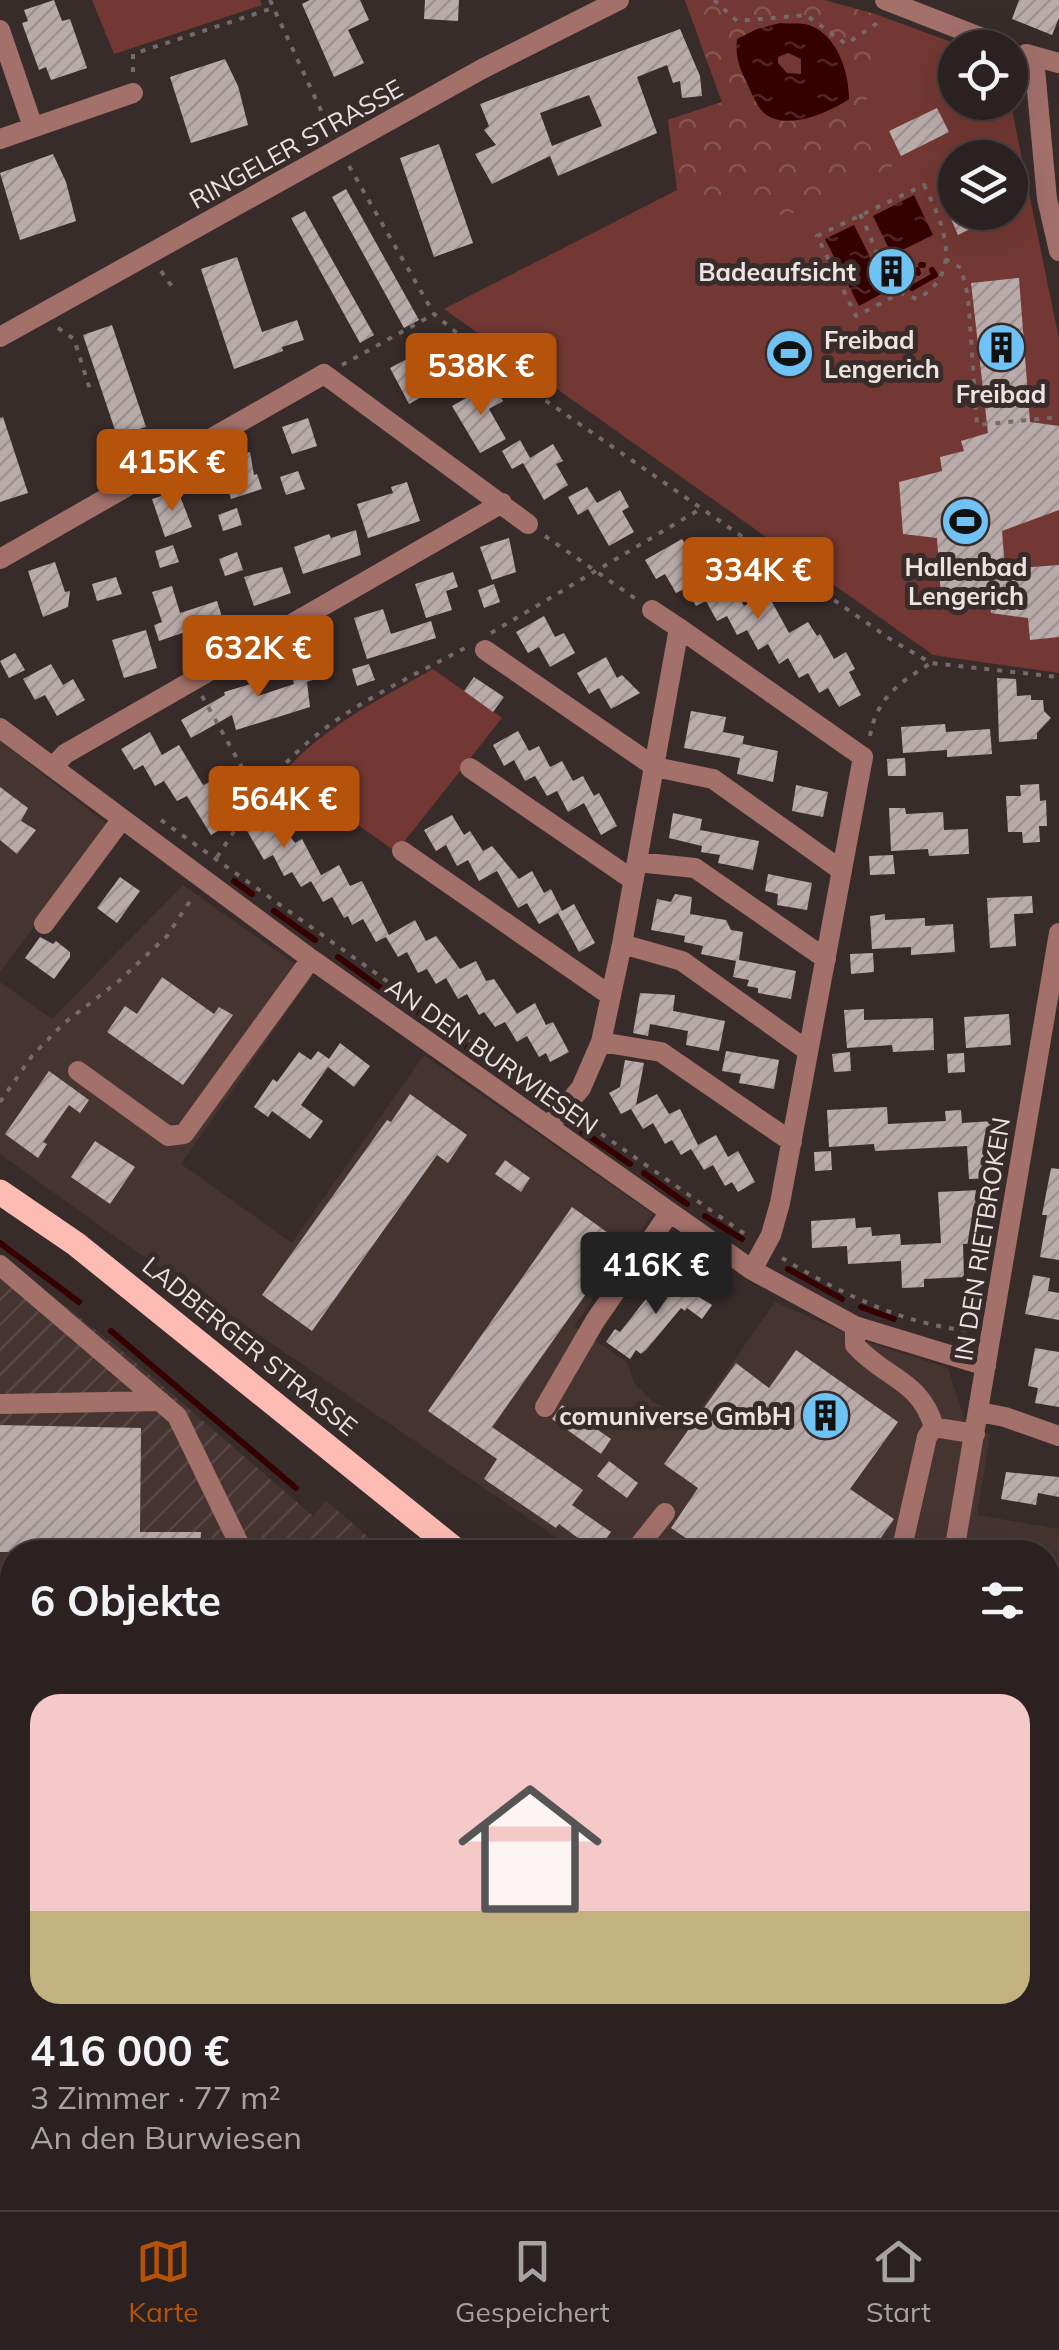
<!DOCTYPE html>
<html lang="de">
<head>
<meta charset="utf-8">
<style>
	body { margin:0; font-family:Mulish,sans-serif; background:#322929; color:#f1f3f6; height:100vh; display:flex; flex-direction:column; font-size:38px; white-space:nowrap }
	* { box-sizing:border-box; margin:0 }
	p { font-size:32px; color:#a5a3a5 }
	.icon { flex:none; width:55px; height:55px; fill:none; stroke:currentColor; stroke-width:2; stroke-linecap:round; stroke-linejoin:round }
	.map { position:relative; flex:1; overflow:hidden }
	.side { position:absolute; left:0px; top:1540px; width:1060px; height:670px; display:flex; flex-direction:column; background:#2a2120; border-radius:40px 40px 0 0; box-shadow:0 10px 40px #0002,0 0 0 2px #463e3e }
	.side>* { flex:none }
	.controls { position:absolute; left:938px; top:30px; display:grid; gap:20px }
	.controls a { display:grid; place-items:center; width:90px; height:90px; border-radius:50%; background:#2a2120; box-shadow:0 10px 40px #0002,0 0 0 2px #463e3e; font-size:50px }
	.price { position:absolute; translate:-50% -85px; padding:0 22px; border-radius:10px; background:#b45309; color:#fff; font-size:32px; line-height:65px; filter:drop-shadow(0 2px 5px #0008) }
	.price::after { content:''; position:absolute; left:50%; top:60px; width:30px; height:22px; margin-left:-15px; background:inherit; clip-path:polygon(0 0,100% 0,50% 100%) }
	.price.selected { background:#222; color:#fff }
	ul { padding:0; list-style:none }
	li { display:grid; align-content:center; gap:20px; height:530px; padding:0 30px }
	li span { display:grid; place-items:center; height:310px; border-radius:30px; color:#555 }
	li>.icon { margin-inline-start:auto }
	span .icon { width:180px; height:180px; fill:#fffc; stroke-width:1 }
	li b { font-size:42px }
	h2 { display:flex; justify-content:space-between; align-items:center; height:120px; padding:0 30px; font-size:42px }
	.dock { display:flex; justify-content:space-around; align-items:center; height:140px; border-top:2px solid #463e3e; background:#2a2120; font-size:28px; color:#a5a3a5 }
	.dock a { display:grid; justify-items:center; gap:5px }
	.dock .selected { color:#b45309 }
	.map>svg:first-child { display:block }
	.built { fill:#463431 }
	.industrial { fill:url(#industrial-furrows) }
	.green { fill:#733833; fill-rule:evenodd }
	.forest { fill:url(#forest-crowns) }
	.water { fill:url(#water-ripples); fill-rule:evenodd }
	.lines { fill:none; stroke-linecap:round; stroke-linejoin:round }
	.stream { stroke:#340000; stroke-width:6 }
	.building { fill:url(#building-hatch); fill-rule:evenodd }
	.path { stroke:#756a69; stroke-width:4; stroke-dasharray:5 8; stroke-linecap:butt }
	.minor { stroke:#a3706a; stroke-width:20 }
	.major { stroke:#fcbcb4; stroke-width:25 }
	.labels { text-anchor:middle; stroke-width:10; stroke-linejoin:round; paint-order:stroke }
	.street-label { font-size:25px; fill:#ece4e3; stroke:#382c2b }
	.poi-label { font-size:25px; font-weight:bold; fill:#ece4e3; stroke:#382c2b; text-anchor:end }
</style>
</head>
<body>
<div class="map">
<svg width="1059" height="2210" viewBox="0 0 1059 2210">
	<defs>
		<pattern id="industrial-furrows" width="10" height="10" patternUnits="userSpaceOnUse" patternTransform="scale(2.5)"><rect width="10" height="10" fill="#463431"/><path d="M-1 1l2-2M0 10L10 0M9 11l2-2" fill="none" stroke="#584845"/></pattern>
		<pattern id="forest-crowns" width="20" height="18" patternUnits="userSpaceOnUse" patternTransform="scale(2.5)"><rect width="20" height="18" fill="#733833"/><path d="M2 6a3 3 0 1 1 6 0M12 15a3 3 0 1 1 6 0" fill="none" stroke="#875550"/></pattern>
		<pattern id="water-ripples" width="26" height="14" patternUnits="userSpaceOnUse" patternTransform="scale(2.5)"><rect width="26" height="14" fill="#340000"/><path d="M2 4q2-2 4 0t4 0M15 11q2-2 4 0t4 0" fill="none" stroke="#522525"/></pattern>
		<pattern id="building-hatch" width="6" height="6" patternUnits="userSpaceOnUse" patternTransform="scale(2.5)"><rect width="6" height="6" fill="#b9aba9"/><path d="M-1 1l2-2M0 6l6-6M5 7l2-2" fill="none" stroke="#9c9190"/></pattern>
	</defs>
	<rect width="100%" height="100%" fill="#382c2b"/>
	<path class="built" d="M0 741 109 826 0 972Z
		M183 885 312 976 181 1164 292 1243 424 1055 653 1214 574 1326 627 1362 634 1383 653 1402 691 1422 775 1302 864 1341 948 1368 964 1418 990 1435 977 1515 1059 1529V1841L1048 1835V1552H578L127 1245 0 1154V982L52 1019Z
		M1048 2002 1059 2009V2210H951L946 2198H1048Z"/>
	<path class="industrial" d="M0 1255 121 1350 313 1516 326 1501 386 1552H12V1827L0 1828Z
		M701 2198H901L908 2210H699Z"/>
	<path class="green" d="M92 0H260L262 5 114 54Z
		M685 0H823L875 14 965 47 955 48V102L1008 103 1012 110 1059 339V673L933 655 444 309 677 190 668 120 722 102ZM955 158H1010V212H955Z
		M433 669 502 718 396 852 284 772C325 726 380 699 433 669Z
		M357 2198H374L393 2210H349Z"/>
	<path class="forest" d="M685 0H823L875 14 866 105 895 165 786 216 678 190 668 120 722 102Z
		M646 2198H701L699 2210H668Z"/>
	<path class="water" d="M780 23C788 24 797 23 805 24 836 31 849 71 849 99 829 113 782 133 762 111 756 104 751 92 747 83 739 67 735 56 737 39L757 29ZM788 53 801 59V74L787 73 778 63V57Z
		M914 195 933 235 892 255 873 216Z
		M854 225 887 291 859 306 825 239Z"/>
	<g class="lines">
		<path class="stream" d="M921 265H923
			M917 270 918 273
			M909 272 912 269
			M907 280 912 288 935 275 932 270
			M234 881 252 894
			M274 911 315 940
			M338 957 385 991
			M410 1007 443 1030
			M467 1048 504 1073
			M522 1086 542 1100
			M576 1127 630 1164
			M644 1173 687 1204
			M705 1216 742 1239
			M0 1243 79 1302
			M788 1269 842 1299
			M861 1307 894 1319
			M111 1331 296 1488
			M364 1544 375 1552
			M1048 1847 1059 1853"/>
	</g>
	<path class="building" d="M54 0 62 21 70 19 87 68 51 80 46 67 39 70 22 23 28 21 24 10Z
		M310 0H360L369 20 348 30 364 63 334 77 302 4Z
		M425 0H459L458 21 424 19Z
		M1019 0H1059V18L1052 35 1012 19Z
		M680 29 700 76 702 96 682 98 680 81 673 83 667 65 637 77 657 133 558 176 550 156 492 184 475 154 496 145 484 130 489 126 480 104ZM589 95 602 126 552 146 540 113Z
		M225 59 238 86 248 125 191 143 170 77Z
		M937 108 949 132 901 156 889 131Z
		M439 144 473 243 434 257 400 158Z
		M53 154 66 182 76 221 20 240 0 173Z
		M346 189 419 320 404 328 332 197Z
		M305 211 374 335 360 343 291 218Z
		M948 212H969L976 226 958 235Z
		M237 257 262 332 297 320 304 340 282 347 283 351 234 369 201 269Z
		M1019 278 1030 422 1059 426V510L1002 531 1005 569 1059 565V637L1030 640 1028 618 991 613 989 595 959 605 958 600 941 596 937 538 903 534 899 482 942 471 940 457 964 451 961 441 988 433 971 283Z
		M112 325 146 427 117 436 83 335Z
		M420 352 429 369 420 374 430 392 409 404 390 368Z
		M493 383 503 401 489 409 506 439 480 453 452 406Z
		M3 417 28 493 0 502V418Z
		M308 418 317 446 292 454 282 427Z
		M520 440 530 458 553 444 563 461 556 464 568 485 544 500 523 463 512 469 502 451Z
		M250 452 254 475 257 474 262 489 231 499 219 462Z
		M298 471 305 489 286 495 280 477Z
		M407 482 420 521 368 538 357 504 393 493 391 487Z
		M587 487 597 503 620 490 629 507 622 511 634 532 609 546 588 509 578 515 568 497Z
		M178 491 192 527 165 537 152 499Z
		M237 508 242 525 223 531 218 515Z
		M356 530 361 555 303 574 294 547 329 534 331 538Z
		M509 538 516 572 492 580 480 547Z
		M682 539 705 577 722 567 744 606 767 593 789 633 808 622 817 636 820 634 834 659 846 652 855 669 849 672 861 695 839 707 828 688 819 693 808 673 799 678 788 658 779 664 768 644 758 650 747 630 737 635 727 616 717 621 706 601 696 606 686 588 676 593 665 574 656 579 645 560Z
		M173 545 179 562 160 568 155 551Z
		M237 552 243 570 225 576 219 559Z
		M55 562 65 592 70 591 68 607 43 617 28 571Z
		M282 567 291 593 254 606 244 577Z
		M453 572 458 587 446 591 452 610 426 618 415 584Z
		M116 577 122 594 97 601 92 584Z
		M494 584 500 602 484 608 478 590Z
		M172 586 180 613 217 601 226 630 188 643 185 632 159 641 154 625 162 622 152 592Z
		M383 609 391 634 431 621 436 638 367 659 354 618Z
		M544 616 555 637 564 633 575 653 550 667 539 647 528 653 516 632Z
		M146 630 157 668 124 678 112 640Z
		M307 650 321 677 307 682 310 707 236 730 232 715 191 738 181 720 225 695 224 692 254 683 258 696 294 684 286 657Z
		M15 653 25 670 9 678 0 661Z
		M606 657 617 678 622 675 640 693 611 709 599 688 589 694 577 673Z
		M51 664 63 685 73 679 85 700 57 716 45 695 35 700 23 679Z
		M369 664 375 680 357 686 352 669Z
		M474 677 504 697 493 712 464 691Z
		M997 678 1016 679 1017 696 1031 695V700H1043L1044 711 1051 718 1037 733V739L999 742Z
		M691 711 726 717 723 732 744 736 742 747 743 744 778 751 773 782 737 774 740 758 684 748Z
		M945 724 946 732 990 729 992 754 947 757V750L903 753 901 727Z
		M518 731 529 751 539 746 550 767 562 761 573 781 583 776 594 796 599 793 617 826 601 835 584 803 568 812 557 791 547 796 535 776 525 781 514 760 504 766 493 745Z
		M150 732 162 755 179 745 203 785 217 779 229 800 220 805 229 820 221 829 211 835 187 796 177 801 164 781 155 786 143 765 134 770 121 749Z
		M905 758 906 776H888L887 759Z
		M1039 784 1040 801 1046 800 1047 826H1039L1040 842 1023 843 1022 832H1008L1006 796H1021L1020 785Z
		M796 785 828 792 823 817 792 811Z
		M0 787 28 808 21 821 36 830 17 854 0 840Z
		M889 808H905L906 814 943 812 944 830 968 829 969 854 929 856 928 849 891 851Z
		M673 813 702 819 700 830 759 841 753 870 718 863 720 855 701 852 702 846 669 838Z
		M452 815 464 835 470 831 483 851 492 846 519 879 532 871 544 893 551 889 562 911 574 904 595 943 579 952 558 913 539 924 527 903 518 908 497 871 479 881 468 860 457 866 446 845 436 851 424 830Z
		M268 817 273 826 279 822 295 843 302 839 321 875 301 887 292 872 284 876 273 855 264 860 246 829Z
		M893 855 895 874 870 875 869 856Z
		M339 865 350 886 362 881 389 935 415 920 426 941 436 936 460 969 476 961 486 981 494 979 517 1014 535 1003 546 1025 553 1022 569 1052 550 1062 546 1053 539 1057 527 1036 517 1042 505 1022 495 1027 484 1012 479 1015 467 994 458 999 446 978 436 984 427 969 418 973 407 952 398 957 386 937 376 942 363 919 352 925 348 916 344 918 332 897 323 902 311 881Z
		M768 874 812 883 807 910 777 905 778 894 765 891Z
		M120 877 140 891 117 923 97 908Z
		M675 894 692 897 690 914 726 920 731 930 743 932 739 960 796 971 791 999 758 993V988L747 986 749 980 733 977 736 961 701 954 703 946 684 942 685 936 651 930 657 899 671 902Z
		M1032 896 1033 913 1014 914 1016 946 990 948 987 898Z
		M885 914V920L925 918V926L953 924 955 952 911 955V947L872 949 870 916Z
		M40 937 53 944 56 941 70 952V957L54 979 25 958Z
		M873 953 874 972 851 974 850 954Z
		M162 977 214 1014 219 1007 233 1015 183 1085 107 1032 125 1006 137 1014Z
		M640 993 675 995 673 1011 725 1021 719 1051 686 1045 688 1031 650 1024 648 1036 633 1033Z
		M864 1009V1020L933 1018 934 1050 893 1052 892 1045 847 1048 844 1010Z
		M1009 1014 1011 1045 966 1048 964 1017Z
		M340 1043 370 1066 354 1087 328 1067 301 1105 323 1121 310 1139 272 1111 268 1117 254 1107 273 1079 277 1082 299 1052 311 1060 318 1051 329 1059Z
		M726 1051 779 1060 774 1089 739 1083 741 1074 722 1071Z
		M850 1052 851 1071 834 1072 832 1054Z
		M964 1053 965 1072 948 1073 947 1054Z
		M625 1060 644 1063 636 1105 657 1094 669 1114 680 1109 698 1145 716 1135 728 1157 738 1151 755 1182 738 1192 732 1182 725 1186 713 1165 704 1170 691 1149 681 1155 672 1140 665 1144 653 1123 643 1129 631 1109 621 1114 609 1093 620 1087Z
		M49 1071 89 1100 80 1113 69 1105 43 1142 47 1144 38 1158 5 1134Z
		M410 1094 467 1135 448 1163 437 1155 312 1331 262 1295 387 1120 391 1122Z
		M887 1107 888 1124 946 1121 945 1111 961 1110 962 1123 993 1121 994 1145H987L989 1178 969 1179 967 1146 875 1151 874 1144 829 1147 827 1110Z
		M95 1141 135 1167 110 1204 71 1177Z
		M831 1151 832 1170 815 1171 814 1152Z
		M505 1160 530 1178 521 1192 495 1174Z
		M1051 1168 1059 1169V1260L1040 1257 1047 1215H1042Z
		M980 1190 982 1223H977L978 1243 963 1244 964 1277 924 1279V1287L902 1288 901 1261 848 1264 847 1246 812 1248 811 1221 855 1218 856 1228 871 1227 872 1236 900 1234 901 1245 941 1243 938 1192Z
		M572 1207 622 1243 492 1427 583 1490 572 1505 611 1532 597 1552 559 1524 556 1528 484 1479 497 1459 428 1411Z
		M1033 1275 1050 1278 1048 1291 1059 1293V1320L1025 1314Z
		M664 1276 712 1305 702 1319 687 1308 685 1311 681 1308 646 1350 641 1354 636 1350 630 1359 606 1342 615 1329 620 1332Z
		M1035 1348 1059 1352V1407L1035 1403 1038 1388 1028 1386Z
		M796 1350 898 1422 850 1489 894 1519 871 1552H831L815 1540 806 1552H706L671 1528 698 1488 664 1464 736 1363 769 1388Z
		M562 1405 611 1439 601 1454 552 1419Z
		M0 1425 141 1428 140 1532H201L200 1552H0Z
		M609 1461 638 1483 627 1498 597 1476Z
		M1006 1472 1059 1477V1497L1038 1493 1036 1505 1001 1499Z"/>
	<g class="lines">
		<path class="path" d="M270 0 331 132
			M714 0 737 21 806 15 846 44 882 20
			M133 72V54L273 8
			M349 166 434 314 503 371 893 641 931 663 1059 677
			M924 185C943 223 965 273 917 299L901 293 856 316 817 236Z
			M860 214C874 242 881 269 895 296
			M945 259 961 268 968 296 977 425 1059 417
			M161 271 176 292
			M58 328 74 339 91 393
			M342 365 434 314
			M545 536 636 599
			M491 633 702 508
			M202 696 258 796
			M870 736C877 697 899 683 931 663
			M161 820 548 1096
			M217 857C241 821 265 783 296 753 344 707 407 679 465 648
			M0 1102 32 1056 63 1024 120 980 167 936 194 895
			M580 1119 749 1237
			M782 1258C840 1293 904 1325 972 1331
			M479 1543 491 1552
			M1048 1882 1059 1888"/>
		<path class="minor" d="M885 0 1008 48
			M0 30 33 127
			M1026 54 1059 63
			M1034 58 1047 199 1059 251
			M0 139 133 93
			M0 337 482 69 619 0
			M0 559 324 374 528 524
			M652 610 679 628
			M485 650 655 767 713 779 841 870
			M0 728 311 959 752 1270 855 1326 986 1366
			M53 767 65 754 502 503
			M470 768 633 880
			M402 851 611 996
			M637 862 695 868 826 959
			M44 924 122 819
			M622 944 682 961 808 1051
			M601 1042 661 1052 792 1142
			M78 1071 168 1136 184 1134 311 959
			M549 1126 581 1088 601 1042 622 944 679 628 863 757 780 1203 771 1235 752 1270
			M0 1265 177 1416 243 1552
			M855 1326V1345C885 1379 920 1379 934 1427
			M0 1404 160 1401
			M545 1407 595 1321 670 1212
			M979 1412 1005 1417 1059 1436
			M634 1552 665 1513
			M901 1552 927 1437 934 1427 975 1434
			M954 1552 1059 933
			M0 1615H12
			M0 1807H12
			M0 2032 12 2034
			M627 2198 648 2210
			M928 2198 933 2210
			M704 2210 706 2198"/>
		<path class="major" d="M0 1192 76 1244 458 1552
			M1048 1931 1059 1938"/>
	</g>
	<defs>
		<symbol id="building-disc" viewBox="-11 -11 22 22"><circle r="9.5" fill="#6fc2f4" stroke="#382c2b"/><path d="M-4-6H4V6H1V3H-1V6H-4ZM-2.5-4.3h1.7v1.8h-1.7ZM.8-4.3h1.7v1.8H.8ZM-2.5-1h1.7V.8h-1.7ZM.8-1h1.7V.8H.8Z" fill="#111"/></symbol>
		<symbol id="stadium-disc" viewBox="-11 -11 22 22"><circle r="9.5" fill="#6fc2f4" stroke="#382c2b"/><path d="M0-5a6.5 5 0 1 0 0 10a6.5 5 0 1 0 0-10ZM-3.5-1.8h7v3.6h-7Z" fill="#111"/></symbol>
	</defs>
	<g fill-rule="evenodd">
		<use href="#building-disc" x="864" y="244" width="55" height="55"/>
		<use href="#building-disc" x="974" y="320" width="55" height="55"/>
		<use href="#stadium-disc" x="762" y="326" width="55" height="55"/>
		<use href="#stadium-disc" x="938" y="494" width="55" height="55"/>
		<use href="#building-disc" x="798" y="1388" width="55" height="55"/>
	</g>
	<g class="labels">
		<g class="street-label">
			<text transform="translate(296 144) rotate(-29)" y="9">RINGELER STRASSE</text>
			<text transform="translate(492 1056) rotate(35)" y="9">AN DEN BURWIESEN</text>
			<text transform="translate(982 1239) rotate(-81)" y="9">IN DEN RIETBROKEN</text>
			<text transform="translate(250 1346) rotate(39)" y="9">LADBERGER STRASSE</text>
		</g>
		<g class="poi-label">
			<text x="856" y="281">Badeaufsicht</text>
			<text x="824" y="349" text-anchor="start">Freibad<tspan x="824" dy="29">Lengerich</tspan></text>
			<text x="1001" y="403" text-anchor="middle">Freibad</text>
			<text x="966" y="576" text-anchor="middle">Hallenbad<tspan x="966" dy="29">Lengerich</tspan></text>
			<text x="791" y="1425">comuniverse GmbH</text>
		</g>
	</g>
</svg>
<div class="controls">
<a><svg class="icon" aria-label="locate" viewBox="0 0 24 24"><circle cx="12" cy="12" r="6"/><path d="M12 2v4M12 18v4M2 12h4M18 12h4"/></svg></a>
<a><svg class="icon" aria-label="layers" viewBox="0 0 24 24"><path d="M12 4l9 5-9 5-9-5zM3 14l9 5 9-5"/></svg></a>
</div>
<b class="price" style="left:481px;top:418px">538K €</b>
<b class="price" style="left:172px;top:514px">415K €</b>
<b class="price" style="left:758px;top:622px">334K €</b>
<b class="price" style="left:258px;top:700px">632K €</b>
<b class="price" style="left:284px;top:851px">564K €</b>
<b class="price selected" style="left:656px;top:1317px">416K €</b>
<section class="side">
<h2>6 Objekte<svg class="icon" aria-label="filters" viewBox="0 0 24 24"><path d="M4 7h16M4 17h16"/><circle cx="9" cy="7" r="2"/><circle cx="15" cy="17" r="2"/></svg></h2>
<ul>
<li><span style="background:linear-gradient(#f6c9c9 70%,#c2b280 0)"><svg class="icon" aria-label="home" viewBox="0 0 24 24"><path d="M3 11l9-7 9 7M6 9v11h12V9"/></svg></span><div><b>416 000 €</b><p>3 Zimmer · 77 m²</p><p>An den Burwiesen</p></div></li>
</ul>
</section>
</div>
<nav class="dock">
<a class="selected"><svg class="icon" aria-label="map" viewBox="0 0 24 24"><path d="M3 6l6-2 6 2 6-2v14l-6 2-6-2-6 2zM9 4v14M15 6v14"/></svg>Karte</a>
<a><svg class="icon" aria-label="saved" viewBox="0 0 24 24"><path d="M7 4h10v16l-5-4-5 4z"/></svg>Gespeichert</a>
<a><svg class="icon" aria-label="home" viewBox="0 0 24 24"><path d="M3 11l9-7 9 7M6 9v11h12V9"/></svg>Start</a>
</nav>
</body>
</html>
